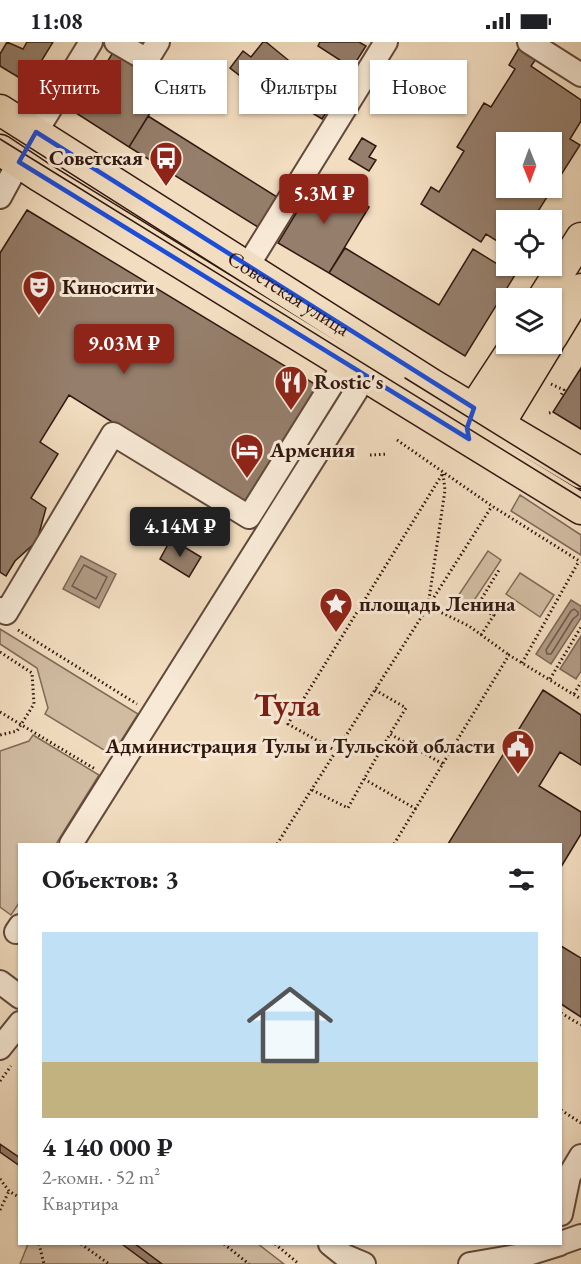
<!DOCTYPE html>
<html lang="ru">
<head>
<meta charset="utf-8">
<style>
	body { margin:0; font-family:"EB Garamond",serif; background:#f6f6f6; color:#202124; height:100vh; display:flex; flex-direction:column; font-size:22px; white-space:nowrap }
	* { box-sizing:border-box; margin:0 }
	p { font-size:20px; color:#757577 }
	.icon { flex:none; width:33px; height:33px; fill:none; stroke:currentColor; stroke-width:2; stroke-linecap:round; stroke-linejoin:round }
	.map { position:relative; flex:1; overflow:hidden }
	.drawer { position:absolute; left:18px; top:801px; width:544px; height:402px; display:flex; flex-direction:column; background:#fff; border-radius:0px; box-shadow:0 2px 4px #0004 }
	.drawer>* { flex:none }
	.banner { position:absolute; left:18px; top:18px; width:546px; height:54px; display:flex; gap:12px }
	.needle { width:39px; rotate:179deg }
	.fabs { position:absolute; left:496px; top:90px; display:grid; gap:12px }
	.fabs a { display:grid; place-items:center; width:66px; height:66px; border-radius:0px; background:#fff; box-shadow:0 2px 4px #0004; font-size:30px }
	.price { position:absolute; translate:-50% -51px; padding:0 14px; border-radius:6px; background:#8f2418; color:#fff; font-size:20px; line-height:39px; filter:drop-shadow(0 2px 3px #0008) }
	.price::after { content:''; position:absolute; left:50%; top:36px; width:18px; height:14px; margin-left:-9px; background:inherit; clip-path:polygon(0 0,100% 0,50% 100%) }
	.price.current { background:#222; color:#fff }
	ul { padding:0; list-style:none }
	li { display:grid; align-content:center; gap:12px; height:318px; padding:0 24px }
	li+li { border-top:2px solid #e0e0e0 }
	li span { display:grid; place-items:center; height:186px; border-radius:0px; color:#555 }
	li>.icon { margin-inline-start:auto }
	span .icon { width:108px; height:108px; fill:#fffc; stroke-width:1 }
	li b { font-size:26px }
	h2 { display:flex; justify-content:space-between; align-items:center; height:72px; padding:0 24px; font-size:26px }
	.chip { padding:0 21px; border-radius:0px; background:#fff; box-shadow:0 2px 4px #0004; font-size:21px; line-height:54px }
	.chip.current { background:#8f2418; color:#fff }
	.status { display:flex; justify-content:space-between; align-items:center; height:42px; padding:0 30px; background:#fff; direction:ltr }
	.status svg { height:16px; fill:currentColor }
	.map>svg:first-child { display:block }
	.green { fill:#d1bca2; stroke:#816a58; stroke-width:1.5 }
	.water { fill:#b09a84; stroke:#7d6655; stroke-width:1.5 }
	.lines { fill:none; stroke-linecap:round; stroke-linejoin:round }
	.shore { stroke:#70594a; stroke-width:1.5 }
	.building { fill:#957e6b; stroke:#31180f; stroke-width:1.5; fill-rule:evenodd }
	.minor-casing { stroke:#61493b; stroke-width:26 }
	.major-casing { stroke:#31180f; stroke-width:33 }
	.path { stroke:#31180f; stroke-width:3; stroke-dasharray:1.5 3; stroke-linecap:butt }
	.minor { stroke:#f7e9d6; stroke-width:22 }
	.major { stroke:#f2ddc0; stroke-width:30 }
	.tram { stroke:#31180f; stroke-width:1.5 }
	.marked { fill:none; stroke:#1d4ed8; stroke-width:4.5; stroke-linejoin:round }
	.labels { text-anchor:middle; stroke-width:6; stroke-linejoin:round; paint-order:stroke }
	.poi-label { font-size:21px; font-weight:bold; fill:#31180f; stroke:#f7e9d6; text-anchor:start }
	.street-label { font-size:21px; fill:#31180f; stroke:#f7e9d6 }
	.town-label { font-size:33px; font-weight:bold; fill:#7a1f14; stroke:#f7e9d6 }
</style>
</head>
<body>
<div class="status"><b>11:08</b><svg viewBox="0 0 49 12"><path d="M0 12V9h3v3zM5 12V6h3v6zM10 12V3h3v9zM15 12V0h3v12zM26 1h20v11H26zM47 4h2v5h-2z"/></svg></div>
<div class="map">
<svg width="581" height="1222" viewBox="0 0 581 1222">
	<rect width="100%" height="100%" fill="#f2ddc0"/>
	<filter id="stains"><feTurbulence type="fractalNoise" baseFrequency=".00333" numOctaves="4"/><feColorMatrix values="0 0 0 0 .2 0 0 0 0 .09 0 0 0 0 .02 0 0 0 .5 -.17"/></filter>
	<radialGradient id="worn" r=".72"><stop offset=".6" stop-color="#630" stop-opacity="0"/><stop offset="1" stop-color="#630" stop-opacity=".3"/></radialGradient>
	<path class="green" d="M520 453 581 493V513L511 469Z
		M488 509 501 518 467 569 454 560Z
		M520 531 554 553 540 575 506 552Z
		M0 587 138 672 112 713 45 672 48 666 37 626 0 602Z
		M33 693 99 733 56 802H20L19 861 11 873 0 865V709L29 699Z
		M28 1202H122L149 1222H20Z
		M135 1202H258L284 1222H162Z"/>
	<path class="water" d="M81 514 116 532 99 566 63 547Z
		M571 558 581 564V576L551 622 536 612Z
		M581 594V629L576 637 560 627Z"/>
	<g class="lines">
		<path class="shore" d="M84 523 107 535 96 557 72 544Z
			M574 567 578 570V573L573 577 551 612H547L546 608 571 569Z"/>
	</g>
	<path class="building" d="M7 0 23 7 27 0H53L28 41 0 24V12Z
		M263 0H266L293 22 280 38 293 49 280 65 230 26 243 9 251 15Z
		M320 0H359L366 4 352 26 318 4Z
		M519 6 536 17 531 24 581 58V79L570 97 580 103 535 174 527 169 521 178H507V201L505 204 486 192 481 200 421 162 431 145 439 150 464 109 457 105 484 61 491 65 515 27 509 23ZM507 100H552V146H507Z
		M115 7 148 28 136 48 157 60 129 105 76 71Z
		M327 30 345 41 322 77 304 66Z
		M148 74 277 155 258 185 129 105Z
		M362 96 376 104 369 115 376 118 369 129 349 117Z
		M318 135 369 165 329 231 278 201Z
		M27 168 318 344 245 463 69 353 40 400 58 412 31 456 46 466 37 499 15 519 6 534 0 530V211Z
		M345 206 439 263 473 207 515 233 465 314 329 231Z
		M581 326V387L553 370Z
		M171 497 201 515 189 535 160 517Z
		M543 648 581 673V723L560 710 539 744 581 770V792L561 825V802H448Z
		M561 904 581 916V975L561 962Z
		M0 1102 20 1116V1124L0 1110Z
		M122 1202H135L162 1222H149Z"/>
	<g class="lines">
		<defs>
			<path id="minor" d="M116 0 147 18 158 0
				M529 0 581 33
				M147 18 162 51
				M36 90 91 0
				M0 155 19 120
				M247 225 386 0
				M0 567 6 571 113 392 249 475 344 323
				M71 802 365 335
				M16 890 20 884
				M0 940 20 955
				M0 1006 20 981
				M561 1172 569 1134 581 1114
				M561 1201 581 1194
				M330 1202 345 1214 364 1222
				M470 1222 528 1212 560 1202"/>
			<g id="major">
				<path id="s1" d="M0 68 433 343 581 431"/>
				<path d="M0 108 39 134 581 467"/>
				<path d="M543 256 581 196"/>
				<path d="M552 295 581 247"/>
				<path d="M467 385 474 366 516 302"/>
				<path d="M487 393 500 381 548 302"/>
			</g>
		</defs>
		<use href="#minor" class="minor-casing"/>
		<use href="#major" class="major-casing"/>
		<path class="path" d="M551 342 564 348 561 353 563 355
			M549 371 553 370
			M397 398 492 464 581 520
			M370 413 388 412
			M443 432 445 448 428 564 469 584 509 613
			M18 588 137 662
			M481 593 494 573 476 566 499 528
			M0 610 32 631 34 662 17 689 0 693
			M522 621 579 519
			M550 637 581 585
			M375 648 406 666 390 692
			M574 652 581 640
			M0 670 95 727
			M336 709 288 682 443 431
			M312 748 348 766 364 737
			M416 767 364 737 390 692 443 722
			M277 802 492 464
			M394 802 509 613 581 657
			M561 971 581 983
			M0 1039 11 1024
			M561 1068 581 1081
			M0 1137 9 1149 20 1156
			M0 1168 9 1149
			M39 1202 44 1222
			M81 1202 109 1222
			M224 1202 249 1222
			M275 1202 299 1222"/>
		<use href="#minor" class="minor"/>
		<use href="#major" class="major"/>
		<path class="tram" d="M0 97 581 456
			M405 336 581 445"/>
	</g>
	<path class="marked" d="M36 90 474 366 467 386 469 397 19 120Z"/>
	<defs>
		<symbol id="bus-pin" viewBox="-11 -11 22 30"><path d="M0 17L-7.5 6A9.5 9.5 0 1 1 7.5 6Z" fill="#8f2418" stroke="#f7e9d6"/><path d="M-5-6H5V4H4V6H2V4H-2V6H-4V4H-5ZM-3.5-4V0h7V-4ZM-3.5 1.2v1.5H-2V1.2ZM2 1.2v1.5H3.5V1.2Z" fill="#fff"/></symbol>
		<symbol id="theatre-pin" viewBox="-11 -11 22 30"><path d="M0 17L-7.5 6A9.5 9.5 0 1 1 7.5 6Z" fill="#8f2418" stroke="#f7e9d6"/><path d="M-5-5.5Q0-4 5-5.5V0Q5 5 0 6Q-5 5-5 0ZM-3.3-2.5H-1v1.5H-3.3ZM1-2.5H3.3v1.5H1ZM-2.8 1Q0 5.5 2.8 1Z" fill="#fff"/></symbol>
		<symbol id="restaurant-pin" viewBox="-11 -11 22 30"><path d="M0 17L-7.5 6A9.5 9.5 0 1 1 7.5 6Z" fill="#8f2418" stroke="#f7e9d6"/><path d="M-5-6h1v4h1v-4h1v4h1v-4h1v5L-1.5 .5V6h-2V.5L-5-1ZM5-6V6H3V1.5H1.5Q1.5-4 5-6Z" fill="#fff"/></symbol>
		<symbol id="hotel-pin" viewBox="-11 -11 22 30"><path d="M0 17L-7.5 6A9.5 9.5 0 1 1 7.5 6Z" fill="#8f2418" stroke="#f7e9d6"/><path d="M-6-4.5h1.5V1H6V5H4.5V3h-9V5H-6ZM-4 0a1.8 1.8 0 1 1 3.6 0ZM.5 0V-2.5h3Q6-2.5 6 0Z" fill="#fff"/></symbol>
		<symbol id="sight-pin" viewBox="-11 -11 22 30"><path d="M0 17L-7.5 6A9.5 9.5 0 1 1 7.5 6Z" fill="#8f2418" stroke="#f7e9d6"/><path d="M0-6L1.8-2.2L6-1.7L2.9 1.2L3.7 5.4L0 3.3L-3.7 5.4L-2.9 1.2L-6-1.7L-1.8-2.2Z" fill="#fff"/></symbol>
		<symbol id="civic-pin" viewBox="-11 -11 22 30"><path d="M0 17L-7.5 6A9.5 9.5 0 1 1 7.5 6Z" fill="#8f2418" stroke="#f7e9d6"/><path d="M-.6-6.5H3V-4.5H.6V-3L4-1V1h2V6H-6V1h2V-1L-.6-3ZM-1.2 2.5V6h2.4V2.5Z" fill="#fff"/></symbol>
	</defs>
	<g fill-rule="evenodd">
		<use href="#bus-pin" x="147" y="97" width="38" height="52"/>
		<use href="#theatre-pin" x="20" y="226" width="38" height="52"/>
		<use href="#restaurant-pin" x="272" y="321" width="38" height="52"/>
		<use href="#hotel-pin" x="228" y="389" width="38" height="52"/>
		<use href="#sight-pin" x="317" y="543" width="38" height="52"/>
		<use href="#civic-pin" x="499" y="685" width="38" height="52"/>
	</g>
	<g class="labels">
		<g class="poi-label">
			<text x="143" y="123" text-anchor="end">Советская</text>
			<text x="62" y="252">Киносити</text>
			<text x="314" y="347">Rostic's</text>
			<text x="270" y="415">Армения</text>
			<text x="359" y="569">площадь Ленина</text>
			<text x="495" y="711" text-anchor="end">Администрация Тулы и Тульской области</text>
		</g>
		<g class="street-label">
			<text dy="7" stroke="none"><textPath href="#s1" startOffset="342">Советская улица</textPath></text>
		</g>
		<g class="town-label">
			<text x="287" y="674">Тула</text>
		</g>
	</g>
	<rect width="100%" height="100%" filter="url(#stains)"/>
	<rect width="100%" height="100%" fill="url(#worn)"/>
</svg>
<div class="fabs">
<a><svg class="needle" viewBox="-14 -14 28 28"><path d="M0-13l5 13h-10z" fill="#e53935"/><path d="M0 13l5-13h-10z" fill="#757577"/></svg></a>
<a><svg class="icon" aria-label="locate" viewBox="0 0 24 24"><circle cx="12" cy="12" r="6"/><path d="M12 2v4M12 18v4M2 12h4M18 12h4"/></svg></a>
<a><svg class="icon" aria-label="layers" viewBox="0 0 24 24"><path d="M12 4l9 5-9 5-9-5zM3 14l9 5 9-5"/></svg></a>
</div>
<b class="price" style="left:324px;top:183px">5.3M ₽</b>
<b class="price" style="left:124px;top:333px">9.03M ₽</b>
<b class="price current" style="left:180px;top:516px">4.14M ₽</b>
<div class="banner">
<a class="chip current">Купить</a>
<a class="chip">Снять</a>
<a class="chip">Фильтры</a>
<a class="chip">Новое</a>
</div>
<section class="drawer">
<h2>Объектов: 3<svg class="icon" aria-label="filters" viewBox="0 0 24 24"><path d="M4 7h16M4 17h16"/><circle cx="9" cy="7" r="2"/><circle cx="15" cy="17" r="2"/></svg></h2>
<ul>
<li><span style="background:linear-gradient(#bfe0f5 70%,#c2b280 0)"><svg class="icon" aria-label="home" viewBox="0 0 24 24"><path d="M3 11l9-7 9 7M6 9v11h12V9"/></svg></span><div><b>4 140 000 ₽</b><p>2-комн. · 52 m²</p><p>Квартира</p></div></li>
</ul>
</section>
</div>
</body>
</html>
